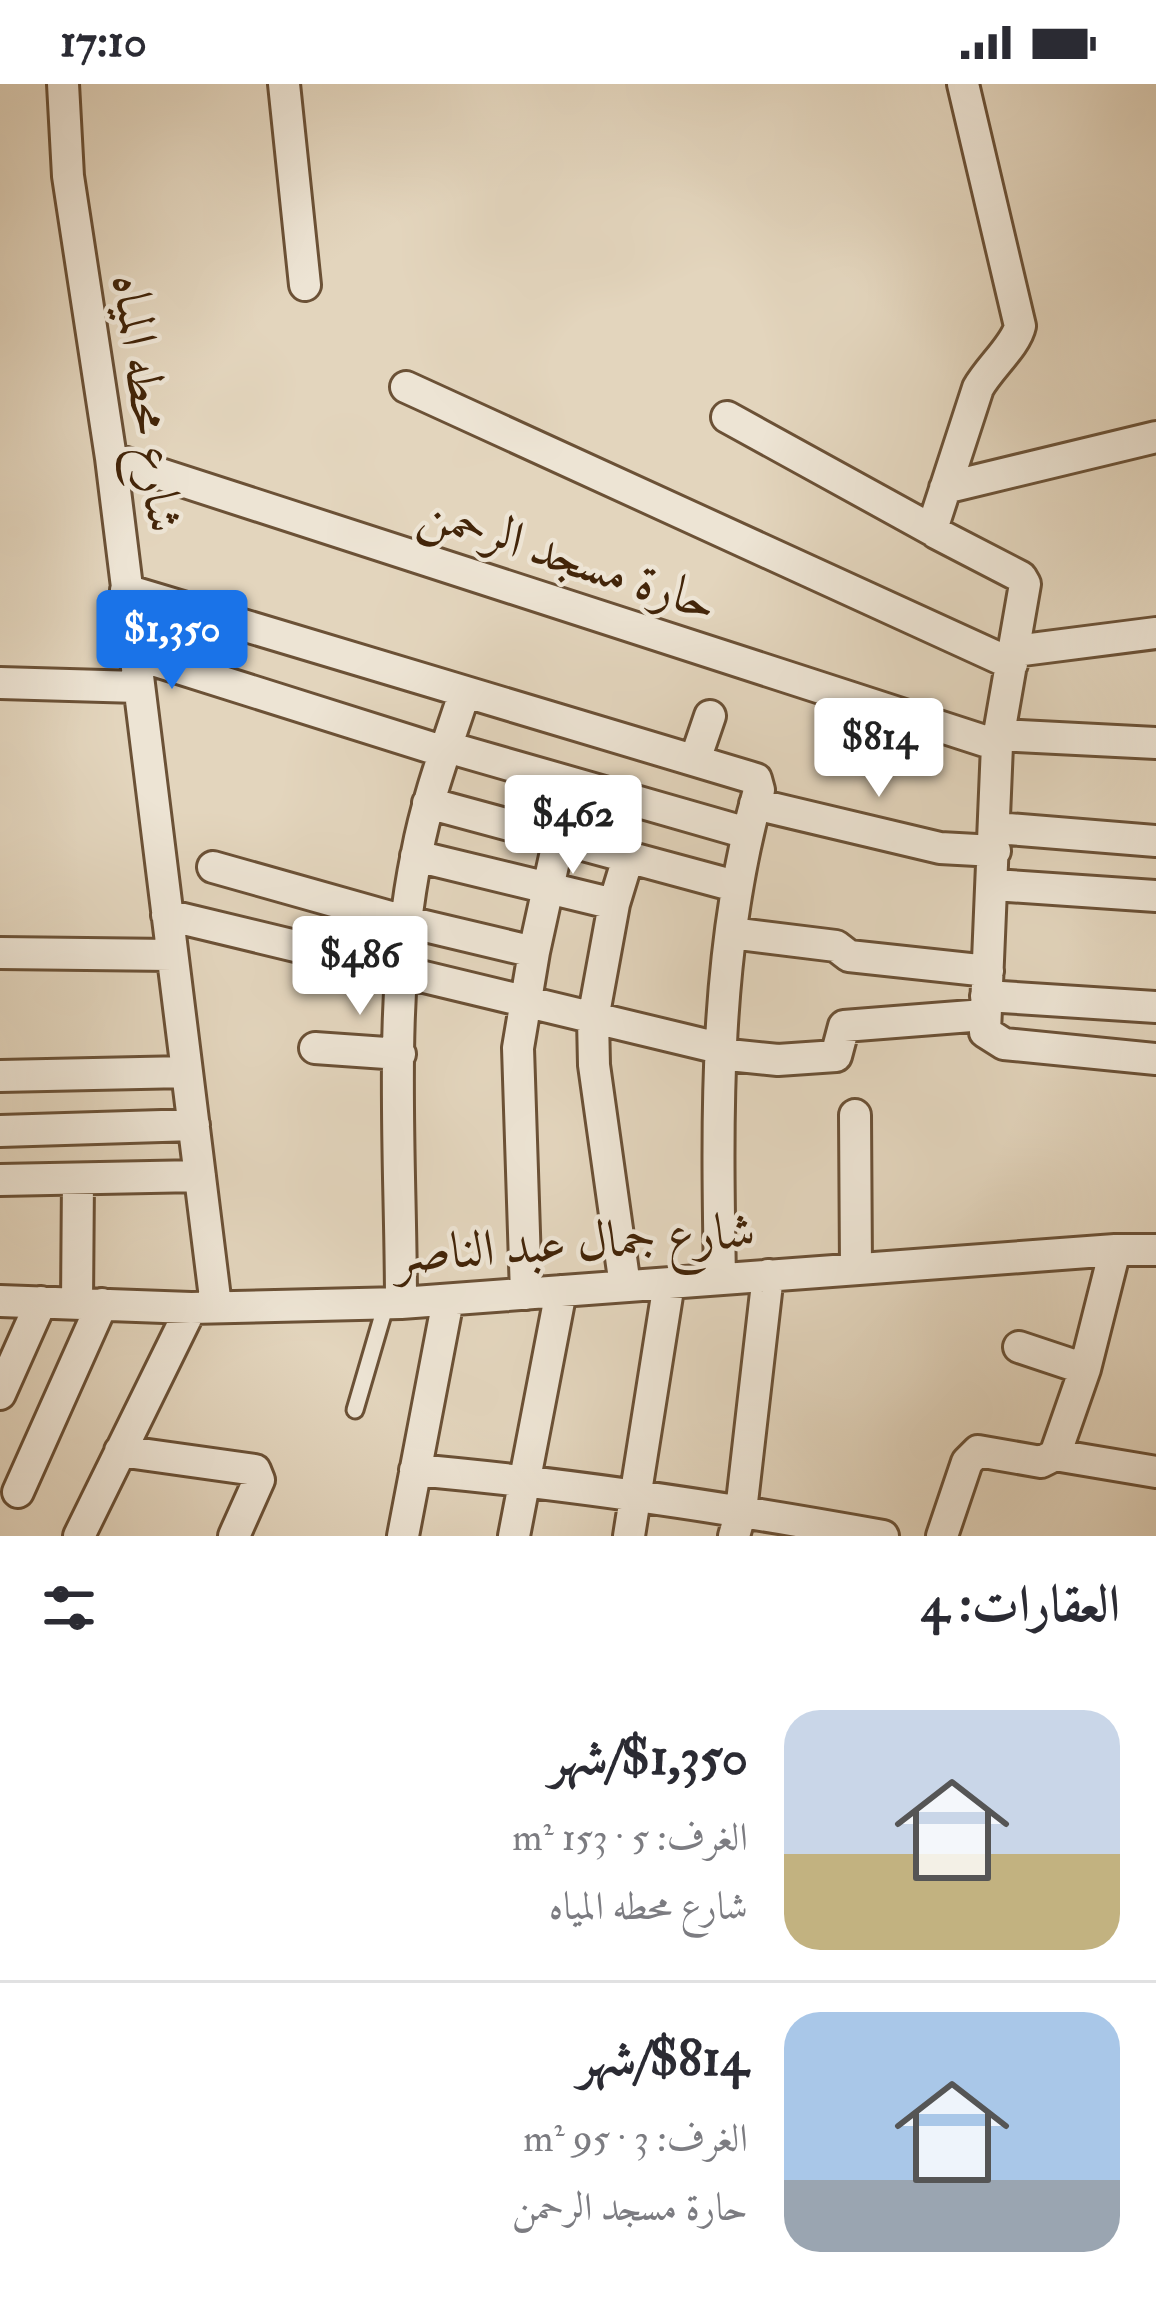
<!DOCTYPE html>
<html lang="ar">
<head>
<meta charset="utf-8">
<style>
	body { margin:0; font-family:"IM FELL Double Pica",Amiri,serif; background:#f7f7f7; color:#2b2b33; direction:rtl; height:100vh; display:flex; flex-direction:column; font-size:45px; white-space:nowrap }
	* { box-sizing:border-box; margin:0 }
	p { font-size:39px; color:#7c7c81 }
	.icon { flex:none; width:66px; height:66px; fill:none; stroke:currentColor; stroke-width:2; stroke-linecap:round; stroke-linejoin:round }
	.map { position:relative; height:1452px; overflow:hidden; direction:ltr }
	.details { display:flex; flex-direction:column; background:#fff; flex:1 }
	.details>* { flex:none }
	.price { position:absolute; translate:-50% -102px; padding:0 27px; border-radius:12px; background:#fff; color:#222; font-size:39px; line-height:78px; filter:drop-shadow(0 3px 6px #0008) }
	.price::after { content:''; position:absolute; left:50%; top:72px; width:36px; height:27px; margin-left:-18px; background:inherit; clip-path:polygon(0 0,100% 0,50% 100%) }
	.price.selected { background:#1a73e8; color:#fff }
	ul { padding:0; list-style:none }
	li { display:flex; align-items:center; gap:36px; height:300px; padding:0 36px }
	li+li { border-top:3px solid #e1e1e2 }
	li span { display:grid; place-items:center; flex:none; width:336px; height:240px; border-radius:36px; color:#555 }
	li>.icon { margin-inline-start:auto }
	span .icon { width:144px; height:144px; fill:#fffc; stroke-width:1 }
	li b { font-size:51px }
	h2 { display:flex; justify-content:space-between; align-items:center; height:144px; padding:0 36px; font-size:51px }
	.status { display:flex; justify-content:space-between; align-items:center; height:84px; padding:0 60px; background:#fff; direction:ltr }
	.status svg { height:33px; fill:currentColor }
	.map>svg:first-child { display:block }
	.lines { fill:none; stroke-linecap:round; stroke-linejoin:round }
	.lane-casing { stroke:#6b5136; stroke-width:21 }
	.street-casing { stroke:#6b5136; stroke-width:36 }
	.lane { stroke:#ede4d4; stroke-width:15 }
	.street { stroke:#ede4d4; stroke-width:30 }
	.labels { text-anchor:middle; stroke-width:9; stroke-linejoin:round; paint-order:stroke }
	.street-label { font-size:51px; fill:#432509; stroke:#ede4d4 }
</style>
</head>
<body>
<div class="status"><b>17:10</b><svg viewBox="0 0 49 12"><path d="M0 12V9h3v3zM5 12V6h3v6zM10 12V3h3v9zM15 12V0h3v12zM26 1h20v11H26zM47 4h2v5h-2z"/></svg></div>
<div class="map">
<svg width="1156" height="1452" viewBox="0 0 1156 1452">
	<rect width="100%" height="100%" fill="#e3d5bd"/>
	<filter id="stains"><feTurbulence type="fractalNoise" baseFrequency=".00167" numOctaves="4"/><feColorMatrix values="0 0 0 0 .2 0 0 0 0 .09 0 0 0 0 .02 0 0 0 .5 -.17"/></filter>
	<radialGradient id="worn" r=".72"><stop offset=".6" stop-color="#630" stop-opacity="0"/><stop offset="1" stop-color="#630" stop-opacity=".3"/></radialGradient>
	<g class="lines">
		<defs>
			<path id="lane" d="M355 1326 386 1220"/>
			<path id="street" d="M63 0 68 92 111 374 216 1222
				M284 0 305 201
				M963 0 1020 242C1016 261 989 284 978 304L933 442 936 449 1021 493 1025 500 997 661 985 948 1004 960 1156 975
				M406 303 1012 580
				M727 333 934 447
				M111 374 997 661
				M945 404 1156 353
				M126 506 756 695 759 706C714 866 717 1031 720 1195
				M1015 567 1156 549
				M134 570 445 668
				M0 599 138 603
				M999 651 1156 659
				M447 663 747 749
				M696 673 710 632
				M428 719 735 802
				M755 720 940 764 995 767
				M996 744 1156 757
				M416 772 614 820
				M213 783 408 838 534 868
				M994 801 1156 812
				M167 831 719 964
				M731 849 836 862 849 872 988 887
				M0 869 172 871
				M986 912 1156 923
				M315 964 400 970
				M719 970 778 976 836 972 844 942 984 931
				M0 992 187 988
				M855 1031 856 1184
				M0 1047 194 1041
				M0 1096 200 1092
				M625 1202 594 981 593 935 614 820 628 774
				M526 1210 518 964 534 868 571 699
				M0 1217 191 1224 401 1219 1115 1166H1156
				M77 1219 78 1095
				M401 1219C401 1071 387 915 417 769 427 715 447 662 464 610
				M1019 1263 1085 1285
				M0 1310 41 1218
				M120 1367 255 1386 259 1396 234 1452
				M1055 1371 1156 1388
				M415 1386C572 1400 728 1424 883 1452
				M18 1408 102 1220
				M79 1452 191 1224
				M403 1452 448 1216
				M514 1452 561 1207
				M629 1452 669 1199
				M734 1452 741 1427 768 1191
				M942 1452 967 1378 978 1367 1041 1378 1055 1371 1085 1285 1115 1166"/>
		</defs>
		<use href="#lane" class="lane-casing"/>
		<use href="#street" class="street-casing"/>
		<use href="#lane" class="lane"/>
		<use href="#street" class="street"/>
	</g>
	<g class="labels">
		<g class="street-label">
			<text transform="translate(149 319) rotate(82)" y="18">شارع محطه المياه</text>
			<text transform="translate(569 472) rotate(18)" y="18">حارة مسجد الرحمن</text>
			<text transform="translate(575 1157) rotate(-4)" y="18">شارع جمال عبد الناصر</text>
		</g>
	</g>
	<rect width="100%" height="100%" filter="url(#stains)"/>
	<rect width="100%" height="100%" fill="url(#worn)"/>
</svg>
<b class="price selected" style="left:172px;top:608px">$1,350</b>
<b class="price" style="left:879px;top:716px">$814</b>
<b class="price" style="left:573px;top:793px">$462</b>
<b class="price" style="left:360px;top:934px">$486</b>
</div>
<section class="details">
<h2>العقارات: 4<svg class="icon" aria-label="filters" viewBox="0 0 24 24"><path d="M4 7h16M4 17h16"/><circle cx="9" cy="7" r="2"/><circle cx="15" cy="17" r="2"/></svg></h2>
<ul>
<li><span style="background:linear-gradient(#c9d6e8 60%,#c2b280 0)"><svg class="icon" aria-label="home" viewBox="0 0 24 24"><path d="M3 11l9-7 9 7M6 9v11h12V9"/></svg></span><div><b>$1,350/شهر</b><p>الغرف: 5 · 153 m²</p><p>شارع محطه المياه</p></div></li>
<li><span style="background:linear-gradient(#a9c7e8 70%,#9aa5b1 0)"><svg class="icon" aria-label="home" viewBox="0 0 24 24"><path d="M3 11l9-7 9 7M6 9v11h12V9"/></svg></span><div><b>$814/شهر</b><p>الغرف: 3 · 95 m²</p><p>حارة مسجد الرحمن</p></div></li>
</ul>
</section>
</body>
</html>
